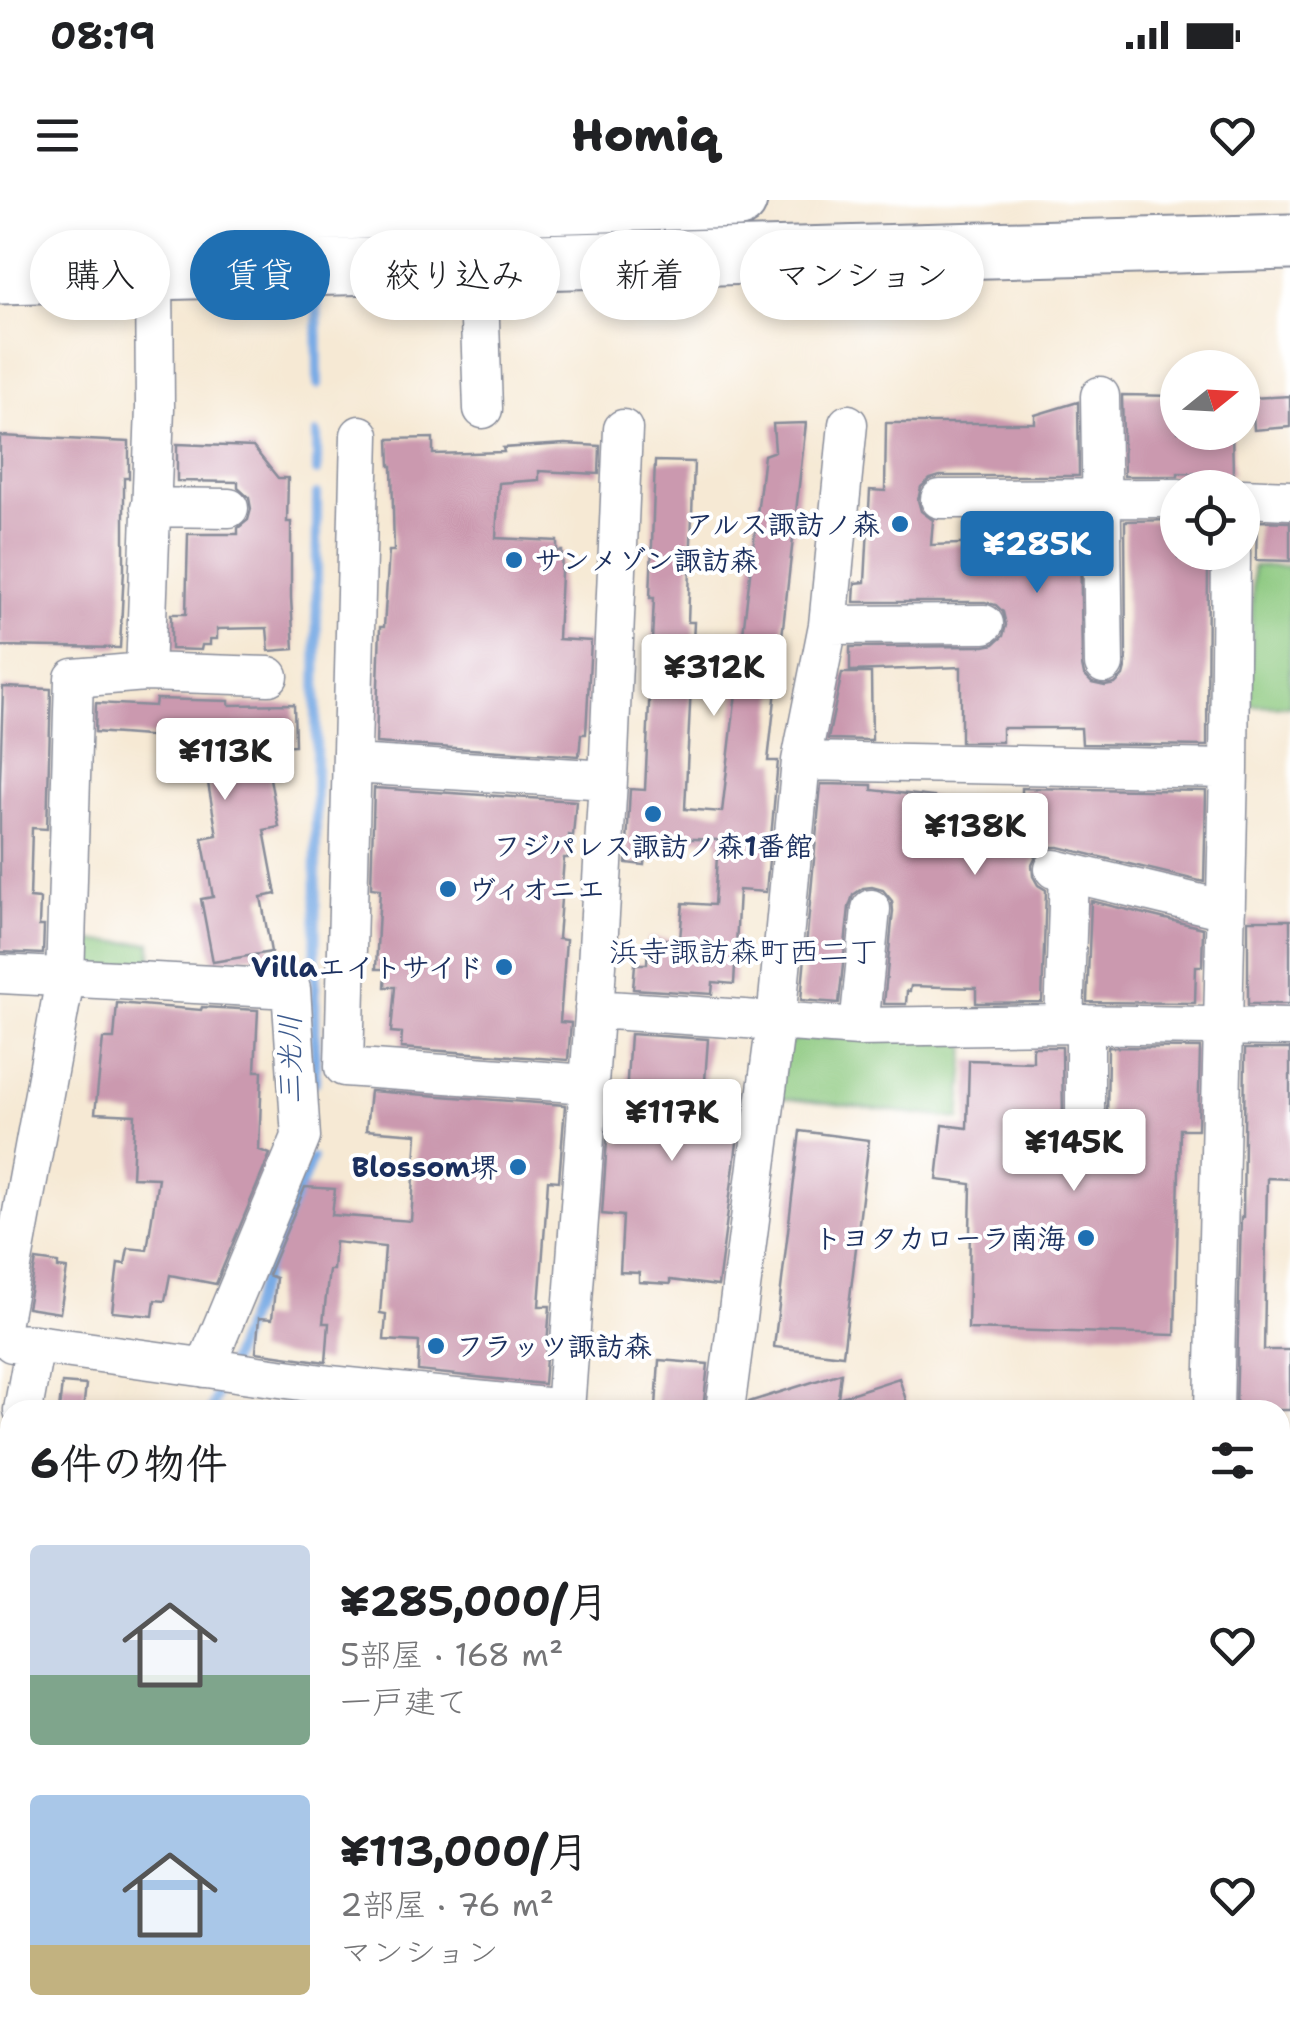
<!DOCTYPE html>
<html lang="ja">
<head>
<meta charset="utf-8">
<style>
	body { margin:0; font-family:"Shantell Sans","Klee One",sans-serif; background:#f2f2f2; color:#202124; height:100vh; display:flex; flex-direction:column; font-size:38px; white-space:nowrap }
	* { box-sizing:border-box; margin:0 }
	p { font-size:32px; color:#757577 }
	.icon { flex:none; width:55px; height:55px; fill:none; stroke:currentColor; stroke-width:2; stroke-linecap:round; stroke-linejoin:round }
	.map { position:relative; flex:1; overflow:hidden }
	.panel { position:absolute; left:0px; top:1200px; width:1290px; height:642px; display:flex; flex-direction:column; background:#fff; border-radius:30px 30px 0 0; box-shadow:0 5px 15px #0003 }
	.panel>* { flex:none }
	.hud { position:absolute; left:30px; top:30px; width:1230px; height:90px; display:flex; gap:20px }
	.needle { width:65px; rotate:72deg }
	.buttons { position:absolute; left:1160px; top:150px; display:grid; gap:20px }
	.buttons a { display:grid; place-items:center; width:100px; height:100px; border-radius:50%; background:#fff; box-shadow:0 5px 15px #0003; font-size:50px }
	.price { position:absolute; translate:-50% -85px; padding:0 22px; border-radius:10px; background:#fff; color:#222; font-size:32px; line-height:65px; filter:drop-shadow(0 2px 5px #0008) }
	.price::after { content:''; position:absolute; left:50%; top:60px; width:30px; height:22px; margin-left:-15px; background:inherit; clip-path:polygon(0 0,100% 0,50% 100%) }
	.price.active { background:#1f6fb2; color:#fff }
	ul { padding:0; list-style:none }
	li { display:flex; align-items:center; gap:30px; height:250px; padding:0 30px }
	li span { display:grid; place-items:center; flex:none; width:280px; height:200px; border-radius:10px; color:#555 }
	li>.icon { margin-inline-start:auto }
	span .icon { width:120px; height:120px; fill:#fffc; stroke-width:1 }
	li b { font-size:42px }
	h2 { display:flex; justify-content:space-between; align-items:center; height:120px; padding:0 30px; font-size:42px }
	.chip { padding:0 35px; border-radius:45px; background:#fff; box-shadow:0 5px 15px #0003; font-size:35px; line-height:90px }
	.chip.active { background:#1f6fb2; color:#fff }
	.status { display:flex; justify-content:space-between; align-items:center; height:70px; padding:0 50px; background:#fff; direction:ltr }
	.status svg { height:28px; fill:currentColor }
	header { display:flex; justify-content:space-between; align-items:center; height:130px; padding:0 30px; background:#fff; font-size:45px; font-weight:800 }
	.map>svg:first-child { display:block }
	.green { fill:#8bc87e; stroke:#537c6e; stroke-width:2.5 }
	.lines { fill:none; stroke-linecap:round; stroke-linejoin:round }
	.stream { stroke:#79abe5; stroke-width:10 }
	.building { fill:#cb99af }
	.minor-casing { stroke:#888c99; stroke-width:41 }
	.secondary-casing { stroke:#888c99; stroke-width:59 }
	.primary-casing { stroke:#888c99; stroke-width:59 }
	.minor { stroke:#fff; stroke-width:38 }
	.secondary { stroke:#fff; stroke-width:55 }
	.primary { stroke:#fff; stroke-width:55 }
	.poi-dot { fill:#1f6fb2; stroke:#fff; stroke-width:4 }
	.labels { text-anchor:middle; stroke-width:8; stroke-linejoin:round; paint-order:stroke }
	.poi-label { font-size:28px; font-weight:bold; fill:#1b2f5e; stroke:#fff; text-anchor:end }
	.neighbourhood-label { font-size:30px; fill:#1b2f5e; stroke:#fff }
	.water-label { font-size:30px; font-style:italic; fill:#3c5a8d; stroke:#fff }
</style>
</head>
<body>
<div class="status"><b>08:19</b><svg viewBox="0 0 49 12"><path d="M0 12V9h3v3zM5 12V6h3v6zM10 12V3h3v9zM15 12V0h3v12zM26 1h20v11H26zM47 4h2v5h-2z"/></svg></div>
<header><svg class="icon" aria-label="menu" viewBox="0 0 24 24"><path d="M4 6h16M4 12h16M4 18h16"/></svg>Homiq<svg class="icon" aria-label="heart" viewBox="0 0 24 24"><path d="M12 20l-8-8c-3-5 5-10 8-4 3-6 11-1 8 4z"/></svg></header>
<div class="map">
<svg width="1290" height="1842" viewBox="0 0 1290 1842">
	<rect width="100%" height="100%" fill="#fff"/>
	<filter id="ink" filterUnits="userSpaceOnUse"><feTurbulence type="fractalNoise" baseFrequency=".01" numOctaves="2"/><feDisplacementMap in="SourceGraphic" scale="20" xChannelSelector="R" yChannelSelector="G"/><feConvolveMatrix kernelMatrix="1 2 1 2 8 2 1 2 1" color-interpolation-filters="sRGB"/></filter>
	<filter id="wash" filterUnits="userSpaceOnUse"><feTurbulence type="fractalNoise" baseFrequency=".0048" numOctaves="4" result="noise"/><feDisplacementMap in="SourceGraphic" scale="40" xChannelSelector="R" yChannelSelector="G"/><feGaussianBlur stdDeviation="2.25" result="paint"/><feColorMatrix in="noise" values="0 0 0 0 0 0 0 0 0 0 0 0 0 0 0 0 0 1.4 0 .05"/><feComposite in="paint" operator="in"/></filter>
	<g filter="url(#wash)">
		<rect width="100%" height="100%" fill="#f6e9d4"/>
		<path class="green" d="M1253 366H1290V506L1250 505Z
			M79 741 151 743V770L92 768 79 752Z
			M967 836 960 919 779 898 784 847 799 837Z"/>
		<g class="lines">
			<path class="stream" d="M317 85 318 184
				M317 234V271
				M315 882 317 295
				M229 1165 312 958
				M211 1210 221 1183
				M0 1795 10 1769"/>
		</g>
		<g id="blocks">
			<path class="building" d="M1122 195 1178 196V232H1232L1233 274 1178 273V276H1124Z
				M1290 196V227L1254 230 1252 198Z
				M1078 202 1079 276H940L930 279 921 287 918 300 921 311 933 320 931 345 990 343 989 328H1029L1028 321H1074V330H1080L1082 465 1084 475 1092 483 1105 486 1115 484 1123 476 1126 464 1125 321 1178 320V358H1208L1207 546 1082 544 1081 528H1002V542H961V467L850 471V447L985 446 994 444 1003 436 1006 425 1003 412 996 405 985 402H854L855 383 865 382 870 290 885 291 886 223H1035V215Z
				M806 223 768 561H778L766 692 739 690 734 784 713 782 712 794 633 789 635 764H647L648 738 680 740 683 703 714 705 718 640 647 637 644 665 626 663 630 589 645 590 654 398H650L655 261 694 262 688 422H694L685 609 722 612 764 255 775 251 773 224Z
				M0 236 129 242V278H124V369L120 448 0 446Z
				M433 238V254L504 252 503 248 565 244 600 246 599 274 539 271V280L499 283 496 338 557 341V351H562L558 439 591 441 586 534H581L579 556 376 543 380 427H384L389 351H394L392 266H390L389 239Z
				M177 244 253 247 278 278H288L287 322H291V398L294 449 269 451 267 428 217 429V439H210V445H202L201 450 171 449V414H186L188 334H238V328L248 320 251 309 249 298 238 288V282L177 281Z
				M1257 321 1290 322V361L1256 360Z
				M842 473H871L872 540 828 539Z
				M3 487 51 489 47 629 32 628 30 698 40 699 39 726H44L43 754 0 752V583Z
				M156 499 229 501V505L294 504 295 545 264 546 279 627 264 630 276 694 261 697 271 752 213 762 201 699 213 697 202 638 217 635 204 560 196 559 199 540 95 532 96 503 155 506Z
				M821 584 872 585V590L934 597 933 608 1022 606V588L1206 591 1204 682 1059 647H1049L1038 653 1032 665 1033 676 1038 685 1046 690 1042 802 976 803V788L911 786 910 791H907L906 804H884L893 711 892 701 883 690 872 687 863 688 853 695 849 707 839 803 801 800Z
				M374 588 576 601 573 636 569 635 568 658H564L558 739 566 740 560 822 571 823 568 860 401 848 402 833 391 832 395 787H385L386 769H376L380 689 371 688Z
				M1091 701 1203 728 1202 766H1196L1195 803 1087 802Z
				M1248 720H1290V804H1248Z
				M117 803 201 810 202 807 258 810 255 871H262L259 950 270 954 216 1084 170 1075 165 1101 155 1100 153 1116 112 1112 118 1063 125 1064 128 1048 147 1050 158 978 132 977 135 915 95 913 103 839H114Z
				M630 834 708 839 704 895 743 898 718 1086 670 1080V1084L639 1082V1073L620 1072 623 1016 602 1014 607 940 623 941Z
				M1033 847H1062L1063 924 1066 935 1073 942 1084 945 1097 942 1104 935 1107 924 1108 847 1200 848 1198 929H1180L1175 1135 968 1129 971 984 937 980 943 925 967 928 969 860 1033 862Z
				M1245 849H1290V979L1267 978 1264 1150H1290V1210H1236L1241 1017H1243Z
				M370 891 565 905 559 981 548 980 545 1025 539 1106H550L544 1184 418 1171 419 1142 384 1140 386 1114 380 1113 385 1047 335 1042 333 1070H329L323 1123H329L326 1162 256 1152 259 1118 272 1119 276 1078 268 1075 305 987 335 989 332 1015 411 1021 417 934 366 930Z
				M800 931 869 940 843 1155 774 1147Z
				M36 1060 58 1063V1068L67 1069 60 1113 27 1108Z
				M659 1160 708 1164 703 1210 656 1207Z
				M841 1173 838 1198 899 1178 909 1210H748L749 1202Z
				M62 1183 86 1185 83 1210H59Z"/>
		</g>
	</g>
	<g filter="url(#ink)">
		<use href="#blocks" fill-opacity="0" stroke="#888c99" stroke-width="2.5"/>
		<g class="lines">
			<defs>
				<path id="minor" d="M478 63 483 209
					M1100 196 1104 464
					M360 235 344 867 589 884
					M1242 298 1290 300
					M940 299 1178 298
					M150 307 229 308
					M828 425 984 424
					M145 472 269 476
					M801 561 1229 569
					M353 564 608 580
					M1054 669 1226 710
					M0 774 291 789 301 937 205 1168
					M594 809 776 821 801 561 828 425 848 224
					M1064 824 1069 673
					M1085 824V923
					M859 827 871 709
					M0 1132 65 779 74 478 145 472 155 208 154 72
					M12 1143 35 1144 23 1210
					M35 1144 330 1185 565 1209
					M565 1210 594 815 608 580 623 229
					M725 1210 776 821 859 827 1064 824 1290 827
					M1214 1210 1229 569 1231 352
					M0 1341 10 1284
					M0 1695 10 1698
					M1280 1778 1290 1780
					M129 1842 134 1832
					M533 1842V1832
					M826 1842 827 1832
					M1198 1842V1832"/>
				<path id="secondary" d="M0 1481H10
					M1280 1507H1290
					M0 1528H10
					M1280 1563H1290"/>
				<path id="primary" d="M0 22 739 0
					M0 76 1290 42"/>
			</defs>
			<use href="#minor" class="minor-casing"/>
			<use href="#secondary" class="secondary-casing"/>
			<use href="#primary" class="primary-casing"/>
			<use href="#minor" class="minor"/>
			<use href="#secondary" class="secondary"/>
			<use href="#primary" class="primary"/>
		</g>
	</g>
	<g class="poi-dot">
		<circle cx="900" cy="324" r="10"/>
		<circle cx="514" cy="360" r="10"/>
		<circle cx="653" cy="614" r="10"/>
		<circle cx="448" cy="689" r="10"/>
		<circle cx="504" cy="767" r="10"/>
		<circle cx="518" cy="967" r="10"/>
		<circle cx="1086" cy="1038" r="10"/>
		<circle cx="436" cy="1146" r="10"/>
	</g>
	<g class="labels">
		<g class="poi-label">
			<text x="880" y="334">アルス諏訪ノ森</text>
			<text x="534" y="370" text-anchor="start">サンメゾン諏訪森</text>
			<text x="653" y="656" text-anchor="middle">フジパレス諏訪ノ森1番館</text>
			<text x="468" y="699" text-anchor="start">ヴィオニエ</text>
			<text x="484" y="777">Villaエイトサイド</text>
			<text x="498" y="977">Blossom堺</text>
			<text x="1066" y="1048">トヨタカローラ南海</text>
			<text x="456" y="1156" text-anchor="start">フラッツ諏訪森</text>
		</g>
		<g class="neighbourhood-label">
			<text x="744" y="762">浜寺諏訪森町西二丁</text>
		</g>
		<g class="water-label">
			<text transform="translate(290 859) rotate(-90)" y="10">三光川</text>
		</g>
	</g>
</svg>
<div class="buttons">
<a><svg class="needle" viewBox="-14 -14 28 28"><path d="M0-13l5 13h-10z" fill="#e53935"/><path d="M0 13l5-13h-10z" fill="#757577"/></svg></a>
<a><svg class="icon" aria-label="locate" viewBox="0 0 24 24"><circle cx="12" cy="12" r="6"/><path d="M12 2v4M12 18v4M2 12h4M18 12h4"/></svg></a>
</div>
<b class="price active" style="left:1037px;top:396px">¥285K</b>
<b class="price" style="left:714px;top:519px">¥312K</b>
<b class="price" style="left:225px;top:603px">¥113K</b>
<b class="price" style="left:975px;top:678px">¥138K</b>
<b class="price" style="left:672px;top:964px">¥117K</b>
<b class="price" style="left:1074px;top:994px">¥145K</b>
<div class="hud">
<a class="chip">購入</a>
<a class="chip active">賃貸</a>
<a class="chip">絞り込み</a>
<a class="chip">新着</a>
<a class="chip">マンション</a>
</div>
<section class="panel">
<h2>6件の物件<svg class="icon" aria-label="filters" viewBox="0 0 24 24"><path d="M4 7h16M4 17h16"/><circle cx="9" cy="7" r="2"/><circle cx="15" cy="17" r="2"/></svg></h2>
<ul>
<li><span style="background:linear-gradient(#c9d6e8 65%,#7fa58c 0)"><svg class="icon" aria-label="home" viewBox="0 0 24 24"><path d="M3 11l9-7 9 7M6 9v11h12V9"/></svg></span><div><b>¥285,000/月</b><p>5部屋 · 168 m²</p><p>一戸建て</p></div><svg class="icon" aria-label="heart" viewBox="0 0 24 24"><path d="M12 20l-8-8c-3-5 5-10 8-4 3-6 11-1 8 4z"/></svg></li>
<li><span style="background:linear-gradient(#a9c7e8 75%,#c2b280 0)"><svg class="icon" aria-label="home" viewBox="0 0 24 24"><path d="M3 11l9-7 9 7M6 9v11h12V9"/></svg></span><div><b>¥113,000/月</b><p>2部屋 · 76 m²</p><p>マンション</p></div><svg class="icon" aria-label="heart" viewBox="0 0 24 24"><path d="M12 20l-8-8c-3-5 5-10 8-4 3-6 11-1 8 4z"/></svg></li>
</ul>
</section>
</div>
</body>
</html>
